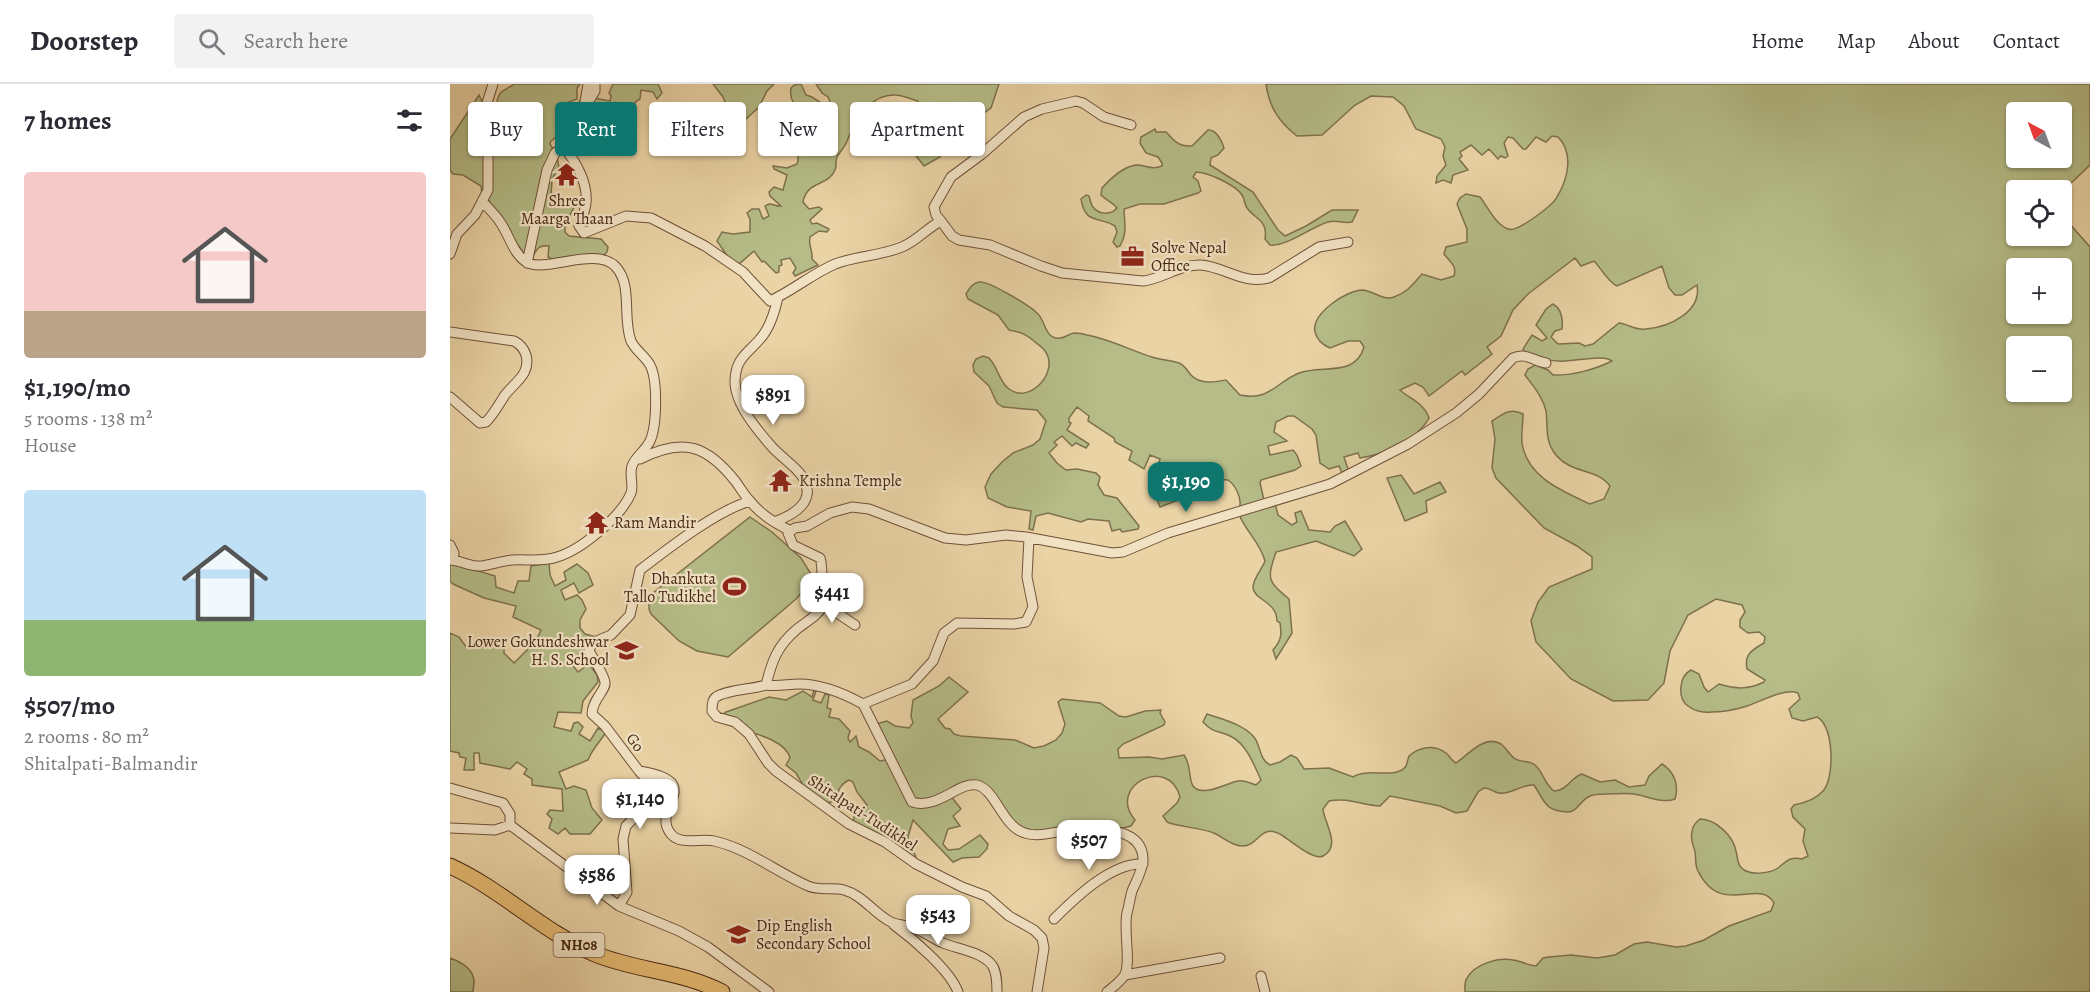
<!DOCTYPE html>
<html lang="en">
<head>
<meta charset="utf-8">
<style>
	body { margin:0; font-family:Alegreya,serif; background:#f2f2f3; color:#2b2b33; height:100vh; display:flex; flex-direction:column; font-size:22px; white-space:nowrap }
	* { box-sizing:border-box; margin:0 }
	p { font-size:20px; color:#7c7c81 }
	.icon { flex:none; width:33px; height:33px; fill:none; stroke:currentColor; stroke-width:2; stroke-linecap:round; stroke-linejoin:round }
	.map { position:relative; flex:1; overflow:hidden }
	.details { display:flex; flex-direction:column; background:#fff; width:450px }
	.details>* { flex:none }
	.guide { position:absolute; left:18px; top:18px; width:570px; height:54px; display:flex; gap:12px }
	.needle { width:39px; rotate:319deg }
	.tools { position:absolute; left:1556px; top:18px; display:grid; gap:12px }
	.tools a { display:grid; place-items:center; width:66px; height:66px; border-radius:6px; background:#fff; box-shadow:0 2px 4px #0004; font-size:30px }
	.price { position:absolute; translate:-50% -51px; padding:0 14px; border-radius:12px; background:#fff; color:#222; font-size:20px; line-height:39px; filter:drop-shadow(0 2px 3px #0008) }
	.price::after { content:''; position:absolute; left:50%; top:36px; width:18px; height:14px; margin-left:-9px; background:inherit; clip-path:polygon(0 0,100% 0,50% 100%) }
	.price.current { background:#0f766e; color:#fff }
	ul { padding:0; list-style:none }
	li { display:grid; align-content:center; gap:12px; height:318px; padding:0 24px }
	li span { display:grid; place-items:center; height:186px; border-radius:6px; color:#555 }
	li>.icon { margin-inline-start:auto }
	span .icon { width:108px; height:108px; fill:#fffc; stroke-width:1 }
	li b { font-size:26px }
	h2 { display:flex; justify-content:space-between; align-items:center; height:72px; padding:0 24px; font-size:26px }
	.pill { padding:0 21px; border-radius:6px; background:#fff; box-shadow:0 2px 4px #0004; font-size:21px; line-height:54px }
	.pill.current { background:#0f766e; color:#fff }
	header { display:flex; align-items:center; gap:36px; box-sizing:border-box; height:84px; padding:0 30px; background:#fff; border-bottom:2px solid #e1e1e2 }
	header strong { font-size:28px }
	nav { display:flex; gap:33px; margin-inline-start:auto; font-size:21px }
	.search { width:420px; height:54px; background:#f2f2f3; display:flex; align-items:center; gap:15px; box-sizing:border-box; padding:0 21px; border-radius:6px; color:#7c7c81; font-size:22px }
	main { display:flex; flex:1; min-height:0 }
	.map>svg:first-child { display:block }
	.green { fill:#b5bc87; stroke:#7e714d; stroke-width:1.5; fill-rule:evenodd }
	.lines { fill:none; stroke-linecap:round; stroke-linejoin:round }
	.street-casing { stroke:#705138; stroke-width:11 }
	.primary-casing { stroke:#482613; stroke-width:17 }
	.street { stroke:#f1e2c4; stroke-width:9 }
	.primary { stroke:#e5ba72; stroke-width:15 }
	.labels { text-anchor:middle; stroke-width:4.5; stroke-linejoin:round; paint-order:stroke }
	.shield { fill:#f1e2c4; stroke:#7b5e48; stroke-width:1.5 }
	.shield-label { font-size:15px; font-weight:bold; fill:#482613 }
	.poi-label { font-size:16px; fill:#482613; stroke:#f1e2c4; text-anchor:start }
	.street-label { font-size:16px; fill:#482613; stroke:#f1e2c4 }
</style>
</head>
<body>
<header>
<strong>Doorstep</strong>
<div class="search"><svg class="icon" aria-label="search" viewBox="0 0 24 24"><circle cx="10" cy="10" r="6"/><path d="M15 15l6 6"/></svg>Search here</div>
<nav><a>Home</a><a>Map</a><a>About</a><a>Contact</a></nav>
</header>
<main>
<section class="details">
<h2>7 homes<svg class="icon" aria-label="filters" viewBox="0 0 24 24"><path d="M4 7h16M4 17h16"/><circle cx="9" cy="7" r="2"/><circle cx="15" cy="17" r="2"/></svg></h2>
<ul>
<li><span style="background:linear-gradient(#f6c9c9 75%,#b9a48a 0)"><svg class="icon" aria-label="home" viewBox="0 0 24 24"><path d="M3 11l9-7 9 7M6 9v11h12V9"/></svg></span><div><b>$1,190/mo</b><p>5 rooms · 138 m²</p><p>House</p></div></li>
<li><span style="background:linear-gradient(#bfe0f5 70%,#8fb573 0)"><svg class="icon" aria-label="home" viewBox="0 0 24 24"><path d="M3 11l9-7 9 7M6 9v11h12V9"/></svg></span><div><b>$507/mo</b><p>2 rooms · 80 m²</p><p>Shitalpati-Balmandir</p></div></li>
</ul>
</section>
<div class="map">
<svg width="1640" height="908" viewBox="0 0 1640 908">
	<rect width="100%" height="100%" fill="#ead3a5"/>
	<filter id="stains"><feTurbulence type="fractalNoise" baseFrequency=".00333" numOctaves="4"/><feColorMatrix values="0 0 0 0 .2 0 0 0 0 .09 0 0 0 0 .02 0 0 0 .5 -.17"/></filter>
	<radialGradient id="worn" r=".72"><stop offset=".6" stop-color="#630" stop-opacity="0"/><stop offset="1" stop-color="#630" stop-opacity=".3"/></radialGradient>
	<path class="green" d="M64 0H130L127 4V15L108 22V29L114 34 124 31 131 14H144L160 17 161 12 159 9 163 0H208L212 9 207 15 203 8 191 6 190 15 185 18 186 26C171 40 179 47 177 67H175L171 60H166V67H160L152 60 142 63 132 55 135 51 134 46 121 49 117 54H105L101 57 100 60 107 72 109 84 102 95 101 112 108 114V122H125L115 140V148L119 152 151 155 158 163 157 168 153 172 130 171 102 175 98 173 99 162C88 161 87 165 82 174L75 171 41 123 39 117 32 110 31 102 13 91 3 90 0 86V55L29 11 36 26 44 30C48 23 45 21 48 14 50 6 58 5 64 0Z
		M263 0H324L317 7 309 23 296 35 280 29 273 13Z
		M351 0 356 11 362 13 379 24 381 20 378 13 372 9 366 0H549L541 24 511 45 490 73 474 82 463 68 473 34 468 17C461 15 452 11 445 11 419 10 405 37 397 57 395 63 390 67 387 73 385 77 387 82 385 86 378 103 357 96 353 118L359 125 369 123 372 125 360 136 362 140 367 139 379 145 377 148 369 147 360 153C358 162 363 166 362 175L368 181 345 192 343 189 346 184 340 174 331 176 332 181 329 182V188L326 189 314 177 312 178 304 167 289 180 280 176 267 157 272 148 283 150 300 148V135L297 129 302 125H309L313 135 319 132 315 122C322 117 324 123 331 122L320 112 319 108 324 103 333 106 337 91 324 85 323 82 337 84 347 80C352 69 340 51 354 41 359 38 365 40 370 39L375 30 368 25 353 28C345 23 339 15 341 4L344 1Z
		M816 0H1640V81L1616 104 1611 124V106H1566V152H1611V130L1640 163V908H1015C1015 903 1014 898 1017 894 1025 880 1048 873 1063 876 1071 877 1077 881 1086 882L1093 874 1099 873 1121 871 1147 874 1165 871 1184 860 1197 858 1226 863 1236 862 1254 856 1279 842 1321 827 1324 819C1310 793 1271 834 1248 787 1244 780 1247 772 1244 764 1240 754 1240 742 1250 735 1266 735 1283 752 1286 767 1288 775 1287 783 1296 787 1304 791 1321 789 1328 784 1337 777 1340 772 1352 775L1358 772 1353 757 1355 745 1343 733 1341 725 1344 721C1355 719 1365 716 1373 707 1385 694 1384 641 1367 633L1353 637 1342 634 1339 625 1350 615 1348 609C1335 603 1308 619 1294 623 1284 626 1271 628 1261 628 1254 629 1244 627 1238 622 1227 614 1229 592 1241 586L1249 590 1254 603 1258 608 1269 600C1286 605 1298 606 1314 598L1315 596 1297 585C1294 570 1302 566 1314 559L1315 553 1309 548 1298 549 1290 543V536L1295 528 1292 521 1266 515 1238 531 1220 567 1214 599 1198 616 1163 617 1121 595 1086 558 1081 537 1088 518 1099 503 1142 485V473L1127 462 1094 444 1046 394 1042 384 1045 355 1042 337C1053 330 1060 323 1073 330 1073 339 1071 350 1072 359 1077 393 1112 407 1140 420L1154 415 1160 402C1145 382 1120 392 1103 367 1095 355 1098 341 1096 327 1093 313 1083 302 1075 291L1078 285 1085 281 1098 286 1103 291C1122 292 1146 285 1162 277 1154 270 1128 277 1115 277 1103 278 1085 274 1074 268L1073 265 1082 251 1092 257 1097 254 1086 241 1096 225 1103 220C1112 225 1113 235 1112 245L1105 247 1101 253 1108 260 1129 259 1135 262 1143 260 1169 239C1178 240 1186 247 1196 245 1219 243 1252 228 1247 201L1232 211H1225L1219 204 1212 182 1167 202C1158 198 1151 184 1144 177L1131 182 1125 174 1078 210 1063 226 1051 252 1037 263 1042 270 1015 291 1012 287 979 312 973 303 965 299 950 306C960 315 974 319 979 334 968 355 933 371 910 374L908 369 894 373 898 385 892 389 889 382 879 385 870 379 866 351 862 345 844 332H838L826 338 824 348 837 357 818 362 820 371 843 366 847 371 851 382 845 386 811 396 810 399 814 416 825 419 828 431 842 441 847 438 845 429 851 427 859 446 880 448 885 442 895 437 912 465 904 472 866 457 826 468C817 495 817 497 839 515L842 549 826 575 823 566C831 557 832 551 830 539L827 537C827 517 803 516 803 503 803 495 812 485 815 477 810 458 795 447 789 430 787 424 789 428 790 421 791 412 785 401 778 396L760 395V405L740 404 736 413 710 423 706 413 709 410 725 407 718 389 707 384 710 375 700 371 694 385 679 376 682 367 665 358 664 354 638 337 639 332 627 323 619 334V338L621 339 617 346 639 360 636 364 626 359 622 362 612 352 604 358 607 361 599 369 607 379 616 386 627 385 646 389 650 393 648 401 654 411 667 414 689 442 688 445 672 448 670 445 662 447 659 437 638 435 631 438 598 429 586 432 583 446 579 445 581 427 557 423 538 414 535 403 541 390 552 378 563 369 583 361 590 355 596 337 587 326 553 323 547 319 539 302 524 288 523 281 526 275 533 272 539 274C548 283 549 298 559 305 580 321 610 287 595 267 593 263 587 260 584 257 576 250 570 248 559 246L548 231 518 215 516 210C519 205 522 199 529 198 537 196 581 222 588 230 595 237 595 252 606 254 614 256 617 250 624 249 627 249 634 250 637 251 659 255 680 266 702 273 710 276 720 276 729 279 735 281 737 287 741 291 750 301 765 298 776 296L790 311C820 317 825 299 849 289 872 280 905 294 914 263L910 257H898L880 264C873 261 867 256 865 248 861 230 896 206 913 206 924 207 933 217 944 213 958 208 963 200 972 190L991 196 1004 192C1007 181 1000 178 994 170L996 163 1017 158V145L1007 120 1010 114 1016 110 1030 113C1038 123 1045 140 1058 145 1067 149 1103 121 1107 113 1118 95 1124 69 1108 53L1102 52 1096 58 1086 53 1076 65H1073L1063 54 1058 53 1054 59 1058 72 1055 74 1051 72 1048 75 1039 65 1032 71 1021 61 1010 68 1012 72 1009 75 1018 86 1003 91 1001 99 993 96 986 99 987 92 996 81 993 72 995 63 991 55 966 45 954 22 943 13 921 12 905 21 872 51 847 52C829 38 819 23 816 0ZM1566 28H1611V74H1566ZM1566 184H1611V230H1566ZM1566 262H1611V308H1566Z
		M705 45 706 48H716C724 57 729 63 742 62L758 46C766 45 772 57 774 64L768 71 761 74 760 81 803 108 828 146 835 152 856 142 882 126H908L902 138C893 140 886 135 878 138 861 143 836 163 820 161L815 155C818 136 806 136 797 124 794 120 795 115 792 111 786 101 757 88 746 88L743 93 748 97 751 107 748 109 714 120H690L674 125C674 139 678 148 670 162L667 163 663 158 667 148 665 142C649 132 635 141 631 115L636 111 639 112C640 116 641 120 643 123 649 131 661 131 667 124 663 119 656 116 651 111L652 104C660 95 675 81 688 81 698 82 702 86 712 82V79L708 73 696 69 690 59 691 53Z
		M951 391 964 410 990 398 996 408 976 417 977 428 955 437 937 394Z
		M300 433 322 448 351 474 364 495 346 515 278 573 247 567 229 557 201 530 199 525V512Z
		M99 479 100 491 105 502 116 496 114 488 127 480 138 489 143 501 129 509 124 499 111 506 115 516 127 511 132 516 136 525 130 536V544L135 550 146 553 149 558 148 562 133 567 120 578 128 588 139 580 147 591 148 598 133 617 131 629 108 628 104 643 121 647 124 639 128 638 133 643 129 650 140 657 148 644 156 648C150 658 142 665 138 676L109 688 116 705 124 702 136 706 142 724 152 736 140 750H120L115 744 108 750 99 744 102 735 97 730 100 726 113 727 112 705 82 701V695L74 690 77 685 67 678 60 685 30 679 29 669H24V686H14L16 674 10 673 9 669 0 667V549L9 553 17 564 54 562V569L64 579 86 557 91 546 63 533 66 522 34 514 3 500 0 497V480H6L45 492 46 503 64 509 68 497H79L81 482Z
		M499 593 518 608 488 635 495 644 500 645 504 650 511 652 565 656 584 664 594 662 606 656 612 649 615 640 608 618 612 615 650 619 669 632 676 633 695 627 711 626 710 629 715 638 714 641 673 660 668 665 669 674 699 673 712 675 734 671C742 683 738 694 743 702 753 714 776 699 788 697 794 696 800 699 806 701L811 696C804 681 797 661 782 653 769 646 764 650 753 638L757 630C772 635 793 640 804 653 811 662 809 675 820 681L830 678 841 671 847 674 854 685 879 684 903 693C917 683 947 696 956 682 957 679 958 675 959 672 969 663 984 660 996 669 1001 673 1000 676 1006 679 1018 671 1035 650 1051 660 1056 664 1059 670 1064 674 1070 679 1079 676 1085 681 1094 689 1094 700 1104 707 1117 707 1121 693 1132 690L1150 698 1165 696 1179 703 1195 701 1199 692 1212 680C1225 688 1229 702 1225 715 1213 720 1197 712 1184 710 1178 709 1149 710 1143 711 1131 713 1128 729 1117 728 1094 726 1095 718 1084 701 1071 700 1061 711 1049 709 1043 708 1041 704 1034 704L1028 708 1017 727 1006 729 990 722 940 712 930 722C912 721 897 713 879 717L873 725C874 739 892 762 873 772 864 777 841 757 833 752 810 737 809 763 792 762 782 762 774 754 766 750 751 743 732 744 717 738L713 732 727 719 730 713C719 670 656 702 685 736L681 742 669 745 590 754 567 743 530 699 500 711 511 725 503 732 510 742 498 745 493 760 498 766 509 765 530 751 538 760 537 765 529 773 512 774 503 778 463 736 458 753 467 776 403 738 404 733 417 721 407 708 403 698 399 696C389 701 388 707 386 717L376 719 357 708 346 689 336 681 340 674C335 653 291 647 274 639L272 631 276 628 319 613 336 616 353 607 362 613 364 606 366 607 363 616 371 619 375 610 379 611 377 624 381 625 379 633 389 635 400 647 398 654 400 658 406 652 409 663 419 668 430 677 435 676 440 670 426 640 437 637 445 642 459 644 463 639 461 632 463 616 489 602Z
		M0 874C11 878 24 885 24 898 24 901 23 905 23 908H0Z"/>
	<g class="lines">
		<defs>
			<path id="street" d="M138 0 135 18H138L145 7V0
				M491 137 486 131 484 123 501 93 532 70 574 33 592 25 626 17 633 19 654 33 681 41
				M0 170 7 150 25 131 38 106V72L29 44 43 0
				M77 179 97 86 105 69 113 63C126 77 138 99 136 119 135 127 132 135 129 142L134 149 176 132 201 134 255 162 293 188 320 217C342 207 362 190 385 180 406 172 430 172 452 163 467 157 477 144 491 137L502 152 509 156 540 161 591 182 612 189 693 197C712 195 731 180 751 181 775 183 794 201 819 194L869 163 898 158
				M0 248 64 257C70 260 74 265 76 271 81 290 65 298 55 311 49 320 44 330 36 338L30 339 0 313
				M190 375C233 353 257 361 286 398 291 405 295 412 300 417 311 431 326 440 341 447
				M300 417C266 427 219 464 190 486L180 531 161 551 142 559 139 567C143 574 155 592 155 599 156 606 142 616 142 630L155 642 189 687C259 698 199 724 221 750 231 762 251 754 264 757 299 765 326 788 358 802 369 807 383 803 394 806 412 811 423 828 439 837 445 841 453 840 460 843 472 846 482 854 493 859 508 865 532 868 542 881 547 888 547 900 547 908
				M324 438C344 431 368 417 352 392 344 381 331 373 322 363 308 347 284 319 285 296 286 274 297 270 310 255 320 244 325 227 328 213
				M579 454 577 493 583 523 576 538 564 540 507 539 494 549 483 577 462 600 413 620 462 718C488 726 509 697 527 701 544 705 552 738 570 747 587 756 606 746 624 746 648 745 694 742 693 777 692 787 686 798 682 807 680 814 679 822 677 829 673 846 682 881 674 892 670 898 663 903 657 908
				M0 461 4 469 3 476
				M0 476C10 476 20 483 31 482 41 481 51 477 62 476 77 475 93 478 107 473 131 466 171 433 181 409 184 401 179 391 182 382 185 373 196 366 200 357 207 342 208 296 200 281 195 272 185 266 181 257 172 234 183 202 166 183 147 162 97 188 78 179 63 171 59 150 50 138 45 130 38 124 32 117
				M374 520 405 541
				M316 601C328 603 338 600 349 600 372 600 393 609 413 620
				M0 704 53 719 60 730V741L169 822 229 847 258 863 319 908
				M0 744 45 746 60 741
				M169 822 177 808 173 755 176 742 200 718 204 709 199 698 189 687
				M604 835C625 814 662 778 693 780
				M444 841C463 855 500 886 508 908
				M675 891 770 874
				M811 892 815 908
				M587 908 594 864 592 854 584 846 559 832 536 812 512 803 466 780 435 758 399 740 326 687 318 679 299 650 285 638 267 633 262 627C262 622 262 616 266 613 276 606 304 605 316 601 322 577 327 562 347 545 356 538 369 531 374 520 370 505 374 484 370 474L343 461 338 449 345 444 357 442 380 429 402 423 419 425 495 454 516 456 556 451 576 453 662 469 673 468 718 449 880 400 958 360 1006 329 1029 310 1063 274C1075 268 1084 277 1096 279"/>
			<path id="primary" d="M0 782C51 805 93 848 145 870 186 887 232 887 272 908"/>
		</defs>
		<use href="#street" class="street-casing"/>
		<use href="#primary" class="primary-casing"/>
		<use href="#street" class="street"/>
		<use href="#primary" class="primary"/>
	</g>
	<defs>
		<symbol id="temple-bare" viewBox="-9 -9 18 18"><path d="M0-6L5-2H3V0L6.5 2.5H4V6H1.5V3h-3V6H-4V2.5H-6.5L-3 0V-2H-5Z" fill="#8f2418" stroke="#f1e2c4" stroke-width="2.5" paint-order="stroke"/></symbol>
		<symbol id="office-bare" viewBox="-9 -9 18 18"><path d="M-6-3h4V-5.5h4V-3h4V5H-6ZM-1-4.5V-3h2v-1.5ZM-6 0V1H6V0Z" fill="#8f2418" stroke="#f1e2c4" stroke-width="2.5" paint-order="stroke"/></symbol>
		<symbol id="stadium-bare" viewBox="-9 -9 18 18"><path d="M0-5a6.5 5 0 1 0 0 10a6.5 5 0 1 0 0-10ZM-3.5-1.8h7v3.6h-7Z" fill="#8f2418" stroke="#f1e2c4" stroke-width="2.5" paint-order="stroke"/></symbol>
		<symbol id="school-bare" viewBox="-9 -9 18 18"><path d="M0-5L7-2L0 1L-7-2ZM-4 1L0 2.5L4 1V4Q0 6-4 4Z" fill="#8f2418" stroke="#f1e2c4" stroke-width="2.5" paint-order="stroke"/></symbol>
	</defs>
	<g fill-rule="evenodd">
		<use href="#temple-bare" x="100" y="74" width="33" height="33"/>
		<use href="#office-bare" x="666" y="156" width="33" height="33"/>
		<use href="#temple-bare" x="314" y="380" width="33" height="33"/>
		<use href="#temple-bare" x="130" y="422" width="33" height="33"/>
		<use href="#stadium-bare" x="268" y="486" width="33" height="33"/>
		<use href="#school-bare" x="160" y="550" width="33" height="33"/>
		<use href="#school-bare" x="272" y="834" width="33" height="33"/>
	</g>
	<g class="labels">
		<rect class="shield" x="103.5" y="849" width="51" height="24" rx="4.5"/>
		<g class="shield-label">
			<text x="129" y="866">NH08</text>
		</g>
		<g class="poi-label">
			<text x="117" y="122" text-anchor="middle">Shree<tspan x="117" dy="18">Maarga Thaan</tspan></text>
			<text x="701" y="169">Solve Nepal<tspan x="701" dy="18">Office</tspan></text>
			<text x="349" y="402">Krishna Temple</text>
			<text x="164" y="444">Ram Mandir</text>
			<text x="266" y="500" text-anchor="end">Dhankuta<tspan x="266" dy="18">Tallo Tudikhel</tspan></text>
			<text x="159" y="563" text-anchor="end">Lower Gokundeshwar<tspan x="159" dy="18">H. S. School</tspan></text>
			<text x="306" y="847">Dip English<tspan x="306" dy="18">Secondary School</tspan></text>
		</g>
		<g class="street-label">
			<text transform="translate(186 658) rotate(54)" y="6">Go</text>
			<text transform="translate(413 728) rotate(33)" y="6">Shitalpati-Tudikhel</text>
		</g>
	</g>
	<rect width="100%" height="100%" filter="url(#stains)"/>
	<rect width="100%" height="100%" fill="url(#worn)"/>
</svg>
<div class="tools">
<a><svg class="needle" viewBox="-14 -14 28 28"><path d="M0-13l5 13h-10z" fill="#e53935"/><path d="M0 13l5-13h-10z" fill="#7c7c81"/></svg></a>
<a><svg class="icon" aria-label="locate" viewBox="0 0 24 24"><circle cx="12" cy="12" r="6"/><path d="M12 2v4M12 18v4M2 12h4M18 12h4"/></svg></a>
<a>+</a>
<a>−</a>
</div>
<b class="price" style="left:323px;top:342px">$891</b>
<b class="price current" style="left:736px;top:429px">$1,190</b>
<b class="price" style="left:382px;top:540px">$441</b>
<b class="price" style="left:190px;top:746px">$1,140</b>
<b class="price" style="left:639px;top:787px">$507</b>
<b class="price" style="left:147px;top:822px">$586</b>
<b class="price" style="left:488px;top:862px">$543</b>
<div class="guide">
<a class="pill">Buy</a>
<a class="pill current">Rent</a>
<a class="pill">Filters</a>
<a class="pill">New</a>
<a class="pill">Apartment</a>
</div>
</div>
</main>
</body>
</html>
